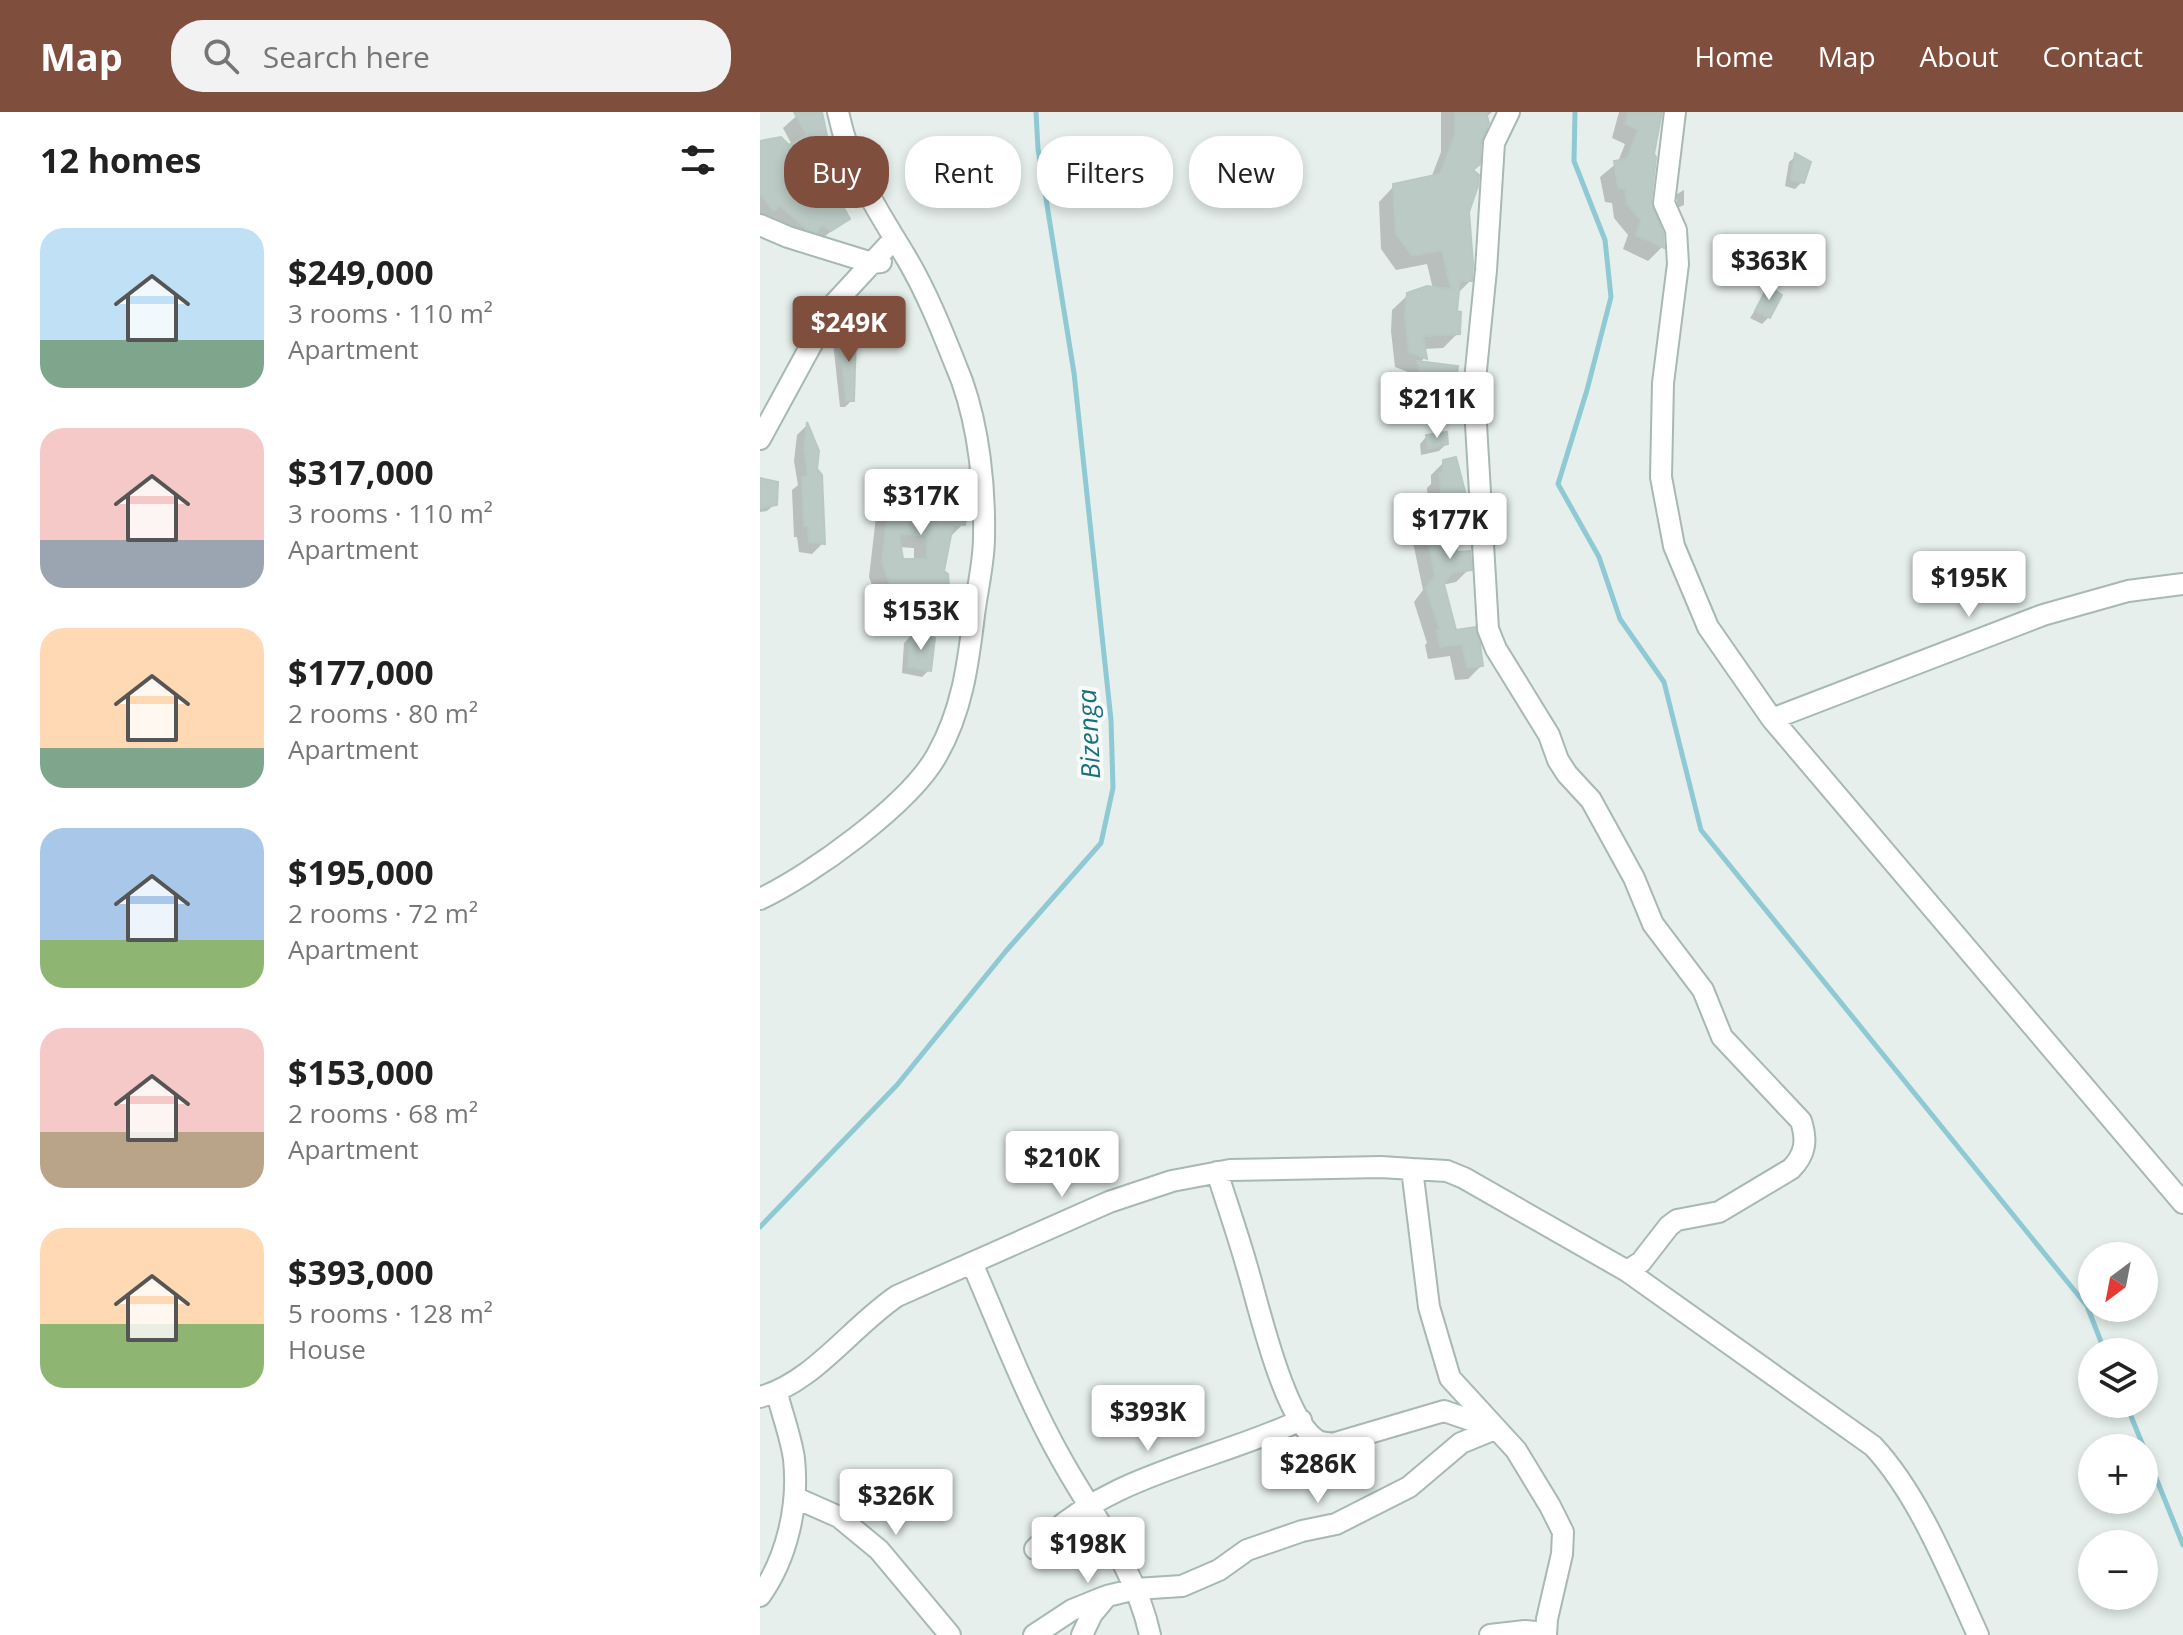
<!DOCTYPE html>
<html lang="en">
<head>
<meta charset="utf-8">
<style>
	body { margin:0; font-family:"Open Sans",sans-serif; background:#f2f2f2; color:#222; height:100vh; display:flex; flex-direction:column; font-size:30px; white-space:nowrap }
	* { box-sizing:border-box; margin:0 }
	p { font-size:26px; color:#767676 }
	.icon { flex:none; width:44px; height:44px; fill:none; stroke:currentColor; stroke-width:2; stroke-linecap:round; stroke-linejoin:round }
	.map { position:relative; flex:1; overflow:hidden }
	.side { display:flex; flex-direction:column; background:#fff; width:760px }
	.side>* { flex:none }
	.hud { position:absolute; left:24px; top:24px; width:760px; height:72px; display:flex; gap:16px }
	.needle { width:52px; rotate:212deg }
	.buttons { position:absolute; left:1318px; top:1130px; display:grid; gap:16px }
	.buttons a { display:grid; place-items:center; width:80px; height:80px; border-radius:50%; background:#fff; box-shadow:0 4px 12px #0003; font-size:40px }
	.price { position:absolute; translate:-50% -68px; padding:0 18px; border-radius:8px; background:#fff; color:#222; font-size:26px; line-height:52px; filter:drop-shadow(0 2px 4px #0008) }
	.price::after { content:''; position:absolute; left:50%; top:48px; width:24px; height:18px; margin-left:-12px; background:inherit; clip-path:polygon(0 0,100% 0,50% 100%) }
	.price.selected { background:#804e3d; color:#fff }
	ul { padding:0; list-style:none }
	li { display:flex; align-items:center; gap:24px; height:200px; padding:0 40px }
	li span { display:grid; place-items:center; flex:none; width:224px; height:160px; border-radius:24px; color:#555 }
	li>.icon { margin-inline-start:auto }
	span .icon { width:96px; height:96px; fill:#fffc; stroke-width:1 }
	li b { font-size:34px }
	h2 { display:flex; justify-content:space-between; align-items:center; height:96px; padding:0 40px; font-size:34px }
	.chip { padding:0 28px; border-radius:32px; background:#fff; box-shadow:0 4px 12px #0003; font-size:28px; line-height:72px }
	.chip.selected { background:#804e3d; color:#fff }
	header { display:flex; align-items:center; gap:48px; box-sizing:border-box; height:112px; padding:0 40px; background:#804e3d; color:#fff }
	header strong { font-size:38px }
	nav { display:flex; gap:44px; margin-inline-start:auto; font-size:28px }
	.search { width:560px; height:72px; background:#f2f2f2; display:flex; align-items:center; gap:20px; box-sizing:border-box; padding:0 28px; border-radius:32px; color:#767676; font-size:30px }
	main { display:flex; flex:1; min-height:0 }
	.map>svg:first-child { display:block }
	.shadow { fill:#0003; fill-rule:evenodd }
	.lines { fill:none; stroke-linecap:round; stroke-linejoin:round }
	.stream { stroke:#8ec9d4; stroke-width:5 }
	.building { fill:#bbcac4; stroke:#b8c9c2; stroke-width:2; fill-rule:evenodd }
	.minor-casing { stroke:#a8b8b2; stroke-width:24 }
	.minor { stroke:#fff; stroke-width:20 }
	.labels { text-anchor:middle; stroke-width:8; stroke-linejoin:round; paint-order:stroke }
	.water-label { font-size:26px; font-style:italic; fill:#1c6f80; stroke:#f7fbf9 }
</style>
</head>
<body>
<header>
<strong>Map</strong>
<div class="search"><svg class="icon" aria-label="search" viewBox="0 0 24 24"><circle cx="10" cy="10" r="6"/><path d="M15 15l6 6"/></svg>Search here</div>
<nav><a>Home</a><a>Map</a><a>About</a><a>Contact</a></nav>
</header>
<main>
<section class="side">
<h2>12 homes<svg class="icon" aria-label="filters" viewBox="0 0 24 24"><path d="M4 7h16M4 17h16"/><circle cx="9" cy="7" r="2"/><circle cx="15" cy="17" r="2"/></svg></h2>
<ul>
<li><span style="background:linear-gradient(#bfe0f5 70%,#7fa58c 0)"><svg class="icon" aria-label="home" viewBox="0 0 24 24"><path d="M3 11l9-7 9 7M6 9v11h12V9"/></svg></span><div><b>$249,000</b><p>3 rooms · 110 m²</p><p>Apartment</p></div></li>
<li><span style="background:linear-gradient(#f6c9c9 70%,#9aa5b1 0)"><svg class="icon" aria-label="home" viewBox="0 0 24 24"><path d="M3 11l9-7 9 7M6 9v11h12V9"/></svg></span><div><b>$317,000</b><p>3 rooms · 110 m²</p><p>Apartment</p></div></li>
<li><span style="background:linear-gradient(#ffd9b3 75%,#7fa58c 0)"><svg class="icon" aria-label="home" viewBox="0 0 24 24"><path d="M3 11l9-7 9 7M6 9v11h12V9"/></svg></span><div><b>$177,000</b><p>2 rooms · 80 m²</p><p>Apartment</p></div></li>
<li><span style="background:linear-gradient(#a9c7e8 70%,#8fb573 0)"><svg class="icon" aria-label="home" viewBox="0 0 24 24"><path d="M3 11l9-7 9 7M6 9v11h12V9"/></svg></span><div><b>$195,000</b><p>2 rooms · 72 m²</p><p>Apartment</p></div></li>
<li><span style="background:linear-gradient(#f6c9c9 65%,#b9a48a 0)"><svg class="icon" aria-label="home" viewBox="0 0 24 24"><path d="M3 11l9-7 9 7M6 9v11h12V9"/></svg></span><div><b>$153,000</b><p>2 rooms · 68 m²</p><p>Apartment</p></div></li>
<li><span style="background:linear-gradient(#ffd9b3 60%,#8fb573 0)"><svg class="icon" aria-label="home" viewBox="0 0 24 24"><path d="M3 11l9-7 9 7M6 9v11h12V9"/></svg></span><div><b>$393,000</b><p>5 rooms · 128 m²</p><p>House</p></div></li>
</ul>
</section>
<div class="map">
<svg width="1423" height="1523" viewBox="0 0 1423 1523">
	<rect width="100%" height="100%" fill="#e6efeb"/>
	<path class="shadow" d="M41 0H62L70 47 56 61 33 63 37 91H78L87 106 57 131 0 110V33L29 35 32 33 23 16Z
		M681 0H732L725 6 711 58 707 100 710 169 697 182 694 201 698 221 683 236 663 237 664 246 660 251 694 268 679 283 670 284 655 300 640 298 639 287 646 281 643 265 648 260 635 255 631 219 632 198 648 183 673 177 667 152 636 158 621 137 619 90 634 74 671 66 681 40Z
		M859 0H900L892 43 889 90 901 122 902 135 888 149 863 137 868 123 854 106 852 91 845 90 840 65 858 50 865 32 852 26Z
		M1036 44 1042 70 1035 77 1025 74 1029 50Z
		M924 78V93L917 96V82Z
		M1009 177V205L1002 212 990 206Z
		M80 224 92 288 85 295H80L73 230Z
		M47 313 57 339 55 358 63 431 52 442 39 440 37 425H34L32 378 38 373 34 349 37 323Z
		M666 325 686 332 679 339 661 343 660 332Z
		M684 350 707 411 693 425 696 442 709 457 696 470 682 473 694 520 721 554 708 567 695 568 690 544 668 547 665 533 667 531 654 490 663 478 650 416 663 403 669 402 667 376 671 372V363Z
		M129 365 187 382 203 412 190 425 182 460 189 500 176 513 155 514 154 498 122 500 109 465 116 405 120 401 115 378ZM139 435 154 436V449H142Z
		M0 368 15 392 7 399 0 400Z
		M151 524 169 558 162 565 142 561 144 531Z"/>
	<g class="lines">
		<path class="stream" d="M815 0 814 49 845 128 851 185 827 278 798 372 839 445 860 507 904 570 941 718 1327 1194 1345 1240
			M0 1115 137 973 246 839 341 731 353 676 351 608 314 261 278 37 276 0
			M1366 1292 1384 1336
			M1384 1336 1423 1433"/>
	</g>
	<path class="building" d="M34 0H62L72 48 33 52 39 88 80 76 86 85 81 91 90 107 71 119 62 113 57 120 48 118 19 93 14 99 0 82V29L21 25 29 33 46 22Z
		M695 0H726L729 11 721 30 720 52 713 58 719 63 718 74 709 100 713 151 712 169H700L697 199 701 200 700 222 663 224 667 247 649 240 645 203 647 181 667 174 691 177 682 138 652 144 636 122 633 72 680 62 695 23Z
		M868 0H902L894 42 896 45 891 90 903 121 904 136 876 123 881 108 867 92 865 77 858 76 854 49 867 47 878 18 865 12Z
		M1035 41 1051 50 1044 71 1031 68Z
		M1008 174 1022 183 1010 206 995 199Z
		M79 222 96 224 94 289H86Z
		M657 249 698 254 696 269 672 271V286L655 284 653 270H661Z
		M47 310 59 339 57 357 62 363 65 432 49 430 48 415 44 414 42 365 48 364 44 337Z
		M687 320 688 332 668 337 666 323Z
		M696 345 708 391 709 411 693 415 697 440 710 439 712 458 692 461 684 472 696 518 715 515 720 531 723 554 707 556 702 532 680 535 677 518H680L666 476 675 463 662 401 683 399 679 361H683V348Z
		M160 361 189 364V380L208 381 205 413H193L184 459 188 462 191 500 168 502 167 485 135 488 122 450 129 389 132 388 128 363H160ZM139 422 167 423V447H143Z
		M0 366 18 370 17 393 0 396Z
		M151 522 175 526 171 559 148 555Z"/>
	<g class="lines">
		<defs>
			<path id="minor" d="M749 0 734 31 726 158 714 278 728 517 736 537 789 623 798 648 807 662 831 688 874 766 893 812 943 878 962 925 1041 1009C1047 1028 1046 1042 1031 1057L959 1100 917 1108 909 1114 881 1150 867 1159 704 1066 687 1059 652 1057 669 1195 690 1266 756 1338 790 1394 803 1420 802 1442 787 1507 786 1523
				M915 0 904 91 916 118 918 152 903 271 901 365 914 434 948 515 1012 607 1423 1091
				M0 113 28 125 112 151 121 150
				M0 327 73 193 134 127
				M1012 607 1283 503 1368 479 1423 472
				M0 787C50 764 150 692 177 643 202 599 208 553 214 503 217 478 224 451 224 425 225 375 219 317 202 269 186 229 169 184 147 147 116 95 91 61 78 0
				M457 1060C467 1092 478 1123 487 1155 498 1191 525 1314 560 1330 564 1331 568 1331 572 1332L684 1299 731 1315
				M212 1151C241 1218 267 1287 303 1350 335 1407 376 1458 390 1523
				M867 1159 1113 1334C1159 1383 1190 1462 1218 1523
				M0 1285C53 1271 91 1215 137 1184L349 1090 412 1069 470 1058 621 1055 652 1057
				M36 1386 79 1405 119 1438 190 1523
				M275 1437C346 1362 452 1350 541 1308
				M0 1484C27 1446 39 1394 34 1347 31 1325 22 1302 17 1281
				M274 1523 312 1498 344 1485
				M322 1523 332 1502 347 1484 376 1477 422 1474 459 1458 487 1438 542 1419 576 1412 649 1375 701 1331 735 1317
				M730 1523 765 1519 786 1521"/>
		</defs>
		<use href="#minor" class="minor-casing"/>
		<use href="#minor" class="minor"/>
	</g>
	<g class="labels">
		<g class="water-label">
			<text transform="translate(329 622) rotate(-93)" y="9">Bizenga</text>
		</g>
	</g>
</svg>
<div class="buttons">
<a><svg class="needle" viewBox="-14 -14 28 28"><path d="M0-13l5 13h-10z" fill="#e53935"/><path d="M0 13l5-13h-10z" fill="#767676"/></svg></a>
<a><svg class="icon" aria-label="layers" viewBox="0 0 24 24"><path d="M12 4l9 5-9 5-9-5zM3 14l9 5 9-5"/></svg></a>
<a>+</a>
<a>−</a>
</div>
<b class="price" style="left:1009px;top:190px">$363K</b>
<b class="price selected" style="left:89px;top:252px">$249K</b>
<b class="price" style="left:677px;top:328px">$211K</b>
<b class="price" style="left:161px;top:425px">$317K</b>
<b class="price" style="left:690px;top:449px">$177K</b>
<b class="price" style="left:1209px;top:507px">$195K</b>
<b class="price" style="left:161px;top:540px">$153K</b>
<b class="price" style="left:302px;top:1087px">$210K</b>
<b class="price" style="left:388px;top:1341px">$393K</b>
<b class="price" style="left:558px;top:1393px">$286K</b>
<b class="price" style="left:136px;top:1425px">$326K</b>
<b class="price" style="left:328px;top:1473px">$198K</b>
<div class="hud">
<a class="chip selected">Buy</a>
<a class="chip">Rent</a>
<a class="chip">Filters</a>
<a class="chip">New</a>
</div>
</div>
</main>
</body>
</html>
